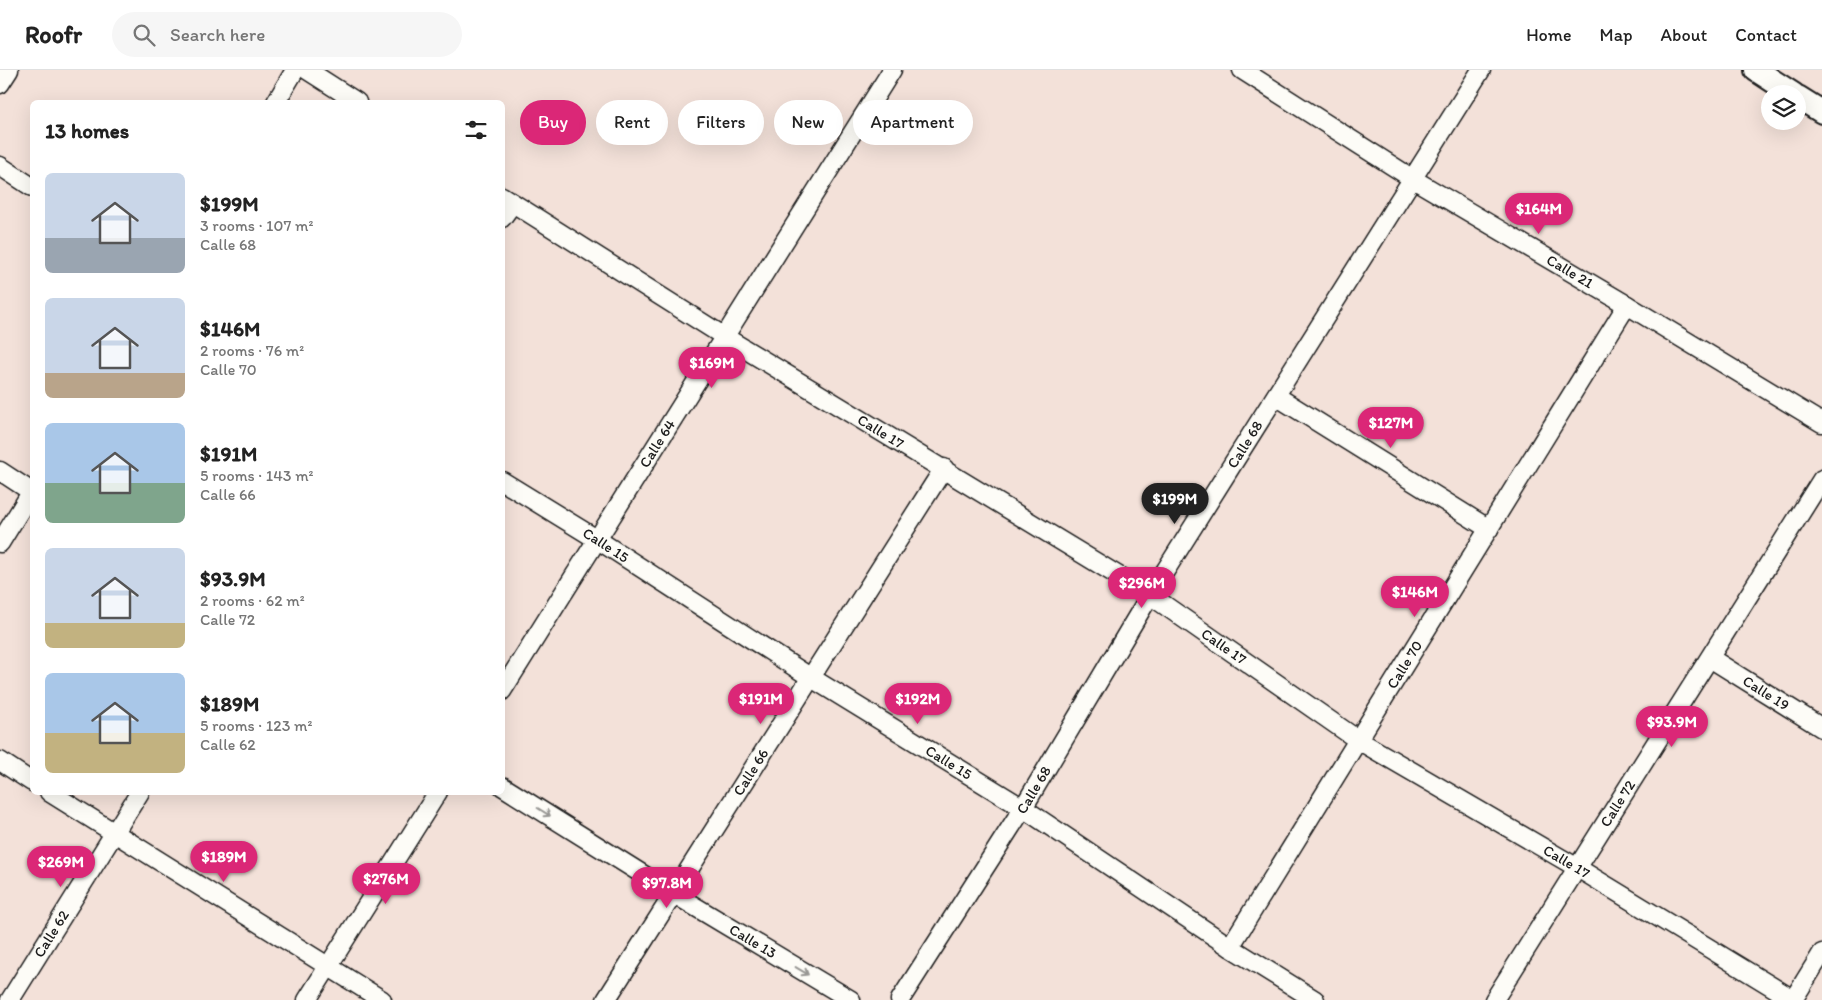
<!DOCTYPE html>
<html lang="en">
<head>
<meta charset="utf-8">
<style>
	body { margin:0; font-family:Itim,sans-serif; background:#f6f6f6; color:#222; height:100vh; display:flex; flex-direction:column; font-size:19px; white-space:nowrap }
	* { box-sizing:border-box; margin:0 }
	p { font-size:16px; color:#767676 }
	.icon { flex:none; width:28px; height:28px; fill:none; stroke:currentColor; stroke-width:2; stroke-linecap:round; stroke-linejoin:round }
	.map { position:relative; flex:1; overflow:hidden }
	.sheet { position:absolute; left:30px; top:30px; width:475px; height:695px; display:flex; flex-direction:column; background:#fff; border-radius:8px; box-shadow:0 5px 20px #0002 }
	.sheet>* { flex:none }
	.guide { position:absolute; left:520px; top:30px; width:475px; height:45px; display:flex; gap:10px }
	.fabs { position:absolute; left:1761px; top:15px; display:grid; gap:10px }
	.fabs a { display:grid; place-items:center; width:45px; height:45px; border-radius:50%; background:#fff; box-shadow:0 5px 20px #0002; font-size:25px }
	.price { position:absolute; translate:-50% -42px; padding:0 11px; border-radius:18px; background:#db2777; color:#fff; font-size:16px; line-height:32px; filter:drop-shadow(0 1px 2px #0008) }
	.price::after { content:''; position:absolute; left:50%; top:30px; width:15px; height:11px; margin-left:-8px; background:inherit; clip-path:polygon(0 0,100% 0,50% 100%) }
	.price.on { background:#222; color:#fff }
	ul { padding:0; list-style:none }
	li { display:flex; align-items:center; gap:15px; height:125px; padding:0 15px }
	li span { display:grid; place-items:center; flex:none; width:140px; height:100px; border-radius:8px; color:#555 }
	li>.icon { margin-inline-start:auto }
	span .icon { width:60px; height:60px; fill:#fffc; stroke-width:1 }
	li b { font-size:21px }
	h2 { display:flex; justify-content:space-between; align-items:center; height:60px; padding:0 15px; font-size:21px }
	.tag { padding:0 18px; border-radius:22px; background:#fff; box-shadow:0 5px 20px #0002; font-size:18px; line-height:45px }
	.tag.on { background:#db2777; color:#fff }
	header { display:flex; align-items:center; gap:30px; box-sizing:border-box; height:70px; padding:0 25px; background:#fff; border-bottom:1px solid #e0e0e0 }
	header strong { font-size:24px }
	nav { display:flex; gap:28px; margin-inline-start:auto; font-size:18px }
	.search { width:350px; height:45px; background:#f6f6f6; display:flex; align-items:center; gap:12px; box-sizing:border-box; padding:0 18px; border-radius:28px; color:#767676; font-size:19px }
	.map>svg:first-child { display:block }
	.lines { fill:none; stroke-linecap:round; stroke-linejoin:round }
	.minor-casing { stroke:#1c1c1c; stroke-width:21 }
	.tertiary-casing { stroke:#1c1c1c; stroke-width:26 }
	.minor { stroke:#fdfcf7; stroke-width:18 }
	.tertiary { stroke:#fdfcf7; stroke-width:22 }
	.oneway { stroke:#989794 }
	.labels { text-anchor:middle; stroke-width:4; stroke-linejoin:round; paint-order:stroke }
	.street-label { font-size:15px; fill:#1c1c1c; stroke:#fdfcf7 }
</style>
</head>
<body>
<header>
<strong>Roofr</strong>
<div class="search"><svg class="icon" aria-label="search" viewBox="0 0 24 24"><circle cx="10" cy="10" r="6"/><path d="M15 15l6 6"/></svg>Search here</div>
<nav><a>Home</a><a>Map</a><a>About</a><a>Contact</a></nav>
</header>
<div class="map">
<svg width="1822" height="930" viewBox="0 0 1822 930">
	<rect width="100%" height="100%" fill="#f3e1d9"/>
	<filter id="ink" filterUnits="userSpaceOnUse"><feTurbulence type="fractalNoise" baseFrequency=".02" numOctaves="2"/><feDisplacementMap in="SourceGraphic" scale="10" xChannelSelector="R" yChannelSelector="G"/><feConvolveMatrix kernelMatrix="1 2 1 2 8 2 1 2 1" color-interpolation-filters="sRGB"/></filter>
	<g filter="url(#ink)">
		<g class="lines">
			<defs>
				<g id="minor">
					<path d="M307 0 357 32"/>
					<path id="s1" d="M1242 0 1413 109 1627 235 1822 353"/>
					<path d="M0 14 9 0"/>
					<path d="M276 32 295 0"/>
					<path d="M0 96 32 117"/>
					<path id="s2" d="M502 126 725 267 1150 525 1358 670 1576 797 1794 930"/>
					<path d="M502 148 513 133"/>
					<path d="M1276 326 1489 459"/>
					<path d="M0 401 32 422"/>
					<path id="s3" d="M502 411 598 470 810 607 1023 738 1230 877 1315 930"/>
					<path d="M0 473 32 421"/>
					<path id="s4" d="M1710 588 1822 658"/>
					<path id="s5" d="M502 621 892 0"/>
					<path d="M0 691 32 712"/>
					<path id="s6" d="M502 716 674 824 851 930"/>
					<path d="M49 722 382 930"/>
					<path id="s7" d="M1230 877 1627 235"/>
					<path id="s8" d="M10 930 140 722"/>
					<path d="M307 930 438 722"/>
					<path id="s9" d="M606 930 944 398"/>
					<path id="s10" d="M900 930 1023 738 1150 525 1481 0"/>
					<path id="s11" d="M1494 930 1822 409"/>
					<path d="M1793 930 1822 883"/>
				</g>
				<path id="tertiary" d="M1756 0 1793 24
					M1798 27 1822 42"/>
			</defs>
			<use href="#minor" class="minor-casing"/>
			<use href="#tertiary" class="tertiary-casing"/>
			<use href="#minor" class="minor"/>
			<use href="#tertiary" class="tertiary"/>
		</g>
		<defs><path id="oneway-shaft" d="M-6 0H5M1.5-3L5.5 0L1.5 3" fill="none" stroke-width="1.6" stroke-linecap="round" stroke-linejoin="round" transform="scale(1.25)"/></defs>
		<g class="oneway">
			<use href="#oneway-shaft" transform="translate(544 742) rotate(32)"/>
			<use href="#oneway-shaft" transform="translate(802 901) rotate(31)"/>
		</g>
	</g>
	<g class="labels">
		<g class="street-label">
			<text dy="5" stroke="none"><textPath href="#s1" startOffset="385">Calle 21</textPath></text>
			<text dy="5" stroke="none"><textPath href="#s2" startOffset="446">Calle 17</textPath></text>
			<text dy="5" stroke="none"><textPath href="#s5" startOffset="292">Calle 64</textPath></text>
			<text dy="5" stroke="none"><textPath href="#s10" startOffset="654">Calle 68</textPath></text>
			<text dy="5" stroke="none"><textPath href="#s3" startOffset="122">Calle 15</textPath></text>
			<text dy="5" stroke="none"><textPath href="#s2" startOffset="851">Calle 17</textPath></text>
			<text dy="5" stroke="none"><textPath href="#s7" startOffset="332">Calle 70</textPath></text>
			<text dy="5" stroke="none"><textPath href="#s4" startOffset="66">Calle 19</textPath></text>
			<text dy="5" stroke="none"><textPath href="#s3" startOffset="528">Calle 15</textPath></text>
			<text dy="5" stroke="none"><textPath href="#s9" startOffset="270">Calle 66</textPath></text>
			<text dy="5" stroke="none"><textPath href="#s10" startOffset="249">Calle 68</textPath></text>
			<text dy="5" stroke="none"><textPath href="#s11" startOffset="232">Calle 72</textPath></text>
			<text dy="5" stroke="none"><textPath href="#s2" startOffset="1256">Calle 17</textPath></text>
			<text dy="5" stroke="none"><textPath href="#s8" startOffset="78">Calle 62</textPath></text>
			<text dy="5" stroke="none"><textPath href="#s6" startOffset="295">Calle 13</textPath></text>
		</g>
	</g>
</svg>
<div class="fabs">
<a><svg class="icon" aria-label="layers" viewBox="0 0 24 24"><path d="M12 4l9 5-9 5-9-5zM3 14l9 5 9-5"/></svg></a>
</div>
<b class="price" style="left:1539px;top:165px">$164M</b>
<b class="price" style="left:712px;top:319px">$169M</b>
<b class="price" style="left:1391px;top:379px">$127M</b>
<b class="price on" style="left:1175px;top:455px">$199M</b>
<b class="price" style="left:1142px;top:539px">$296M</b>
<b class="price" style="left:1415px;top:548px">$146M</b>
<b class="price" style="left:761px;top:655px">$191M</b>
<b class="price" style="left:918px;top:655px">$192M</b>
<b class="price" style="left:1672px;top:678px">$93.9M</b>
<b class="price" style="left:224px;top:813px">$189M</b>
<b class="price" style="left:61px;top:818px">$269M</b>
<b class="price" style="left:386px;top:835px">$276M</b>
<b class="price" style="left:667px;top:839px">$97.8M</b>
<div class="guide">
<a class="tag on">Buy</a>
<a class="tag">Rent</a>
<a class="tag">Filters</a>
<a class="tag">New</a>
<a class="tag">Apartment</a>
</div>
<section class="sheet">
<h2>13 homes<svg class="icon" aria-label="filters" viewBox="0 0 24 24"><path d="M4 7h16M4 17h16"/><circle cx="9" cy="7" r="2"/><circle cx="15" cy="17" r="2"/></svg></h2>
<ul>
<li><span style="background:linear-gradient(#c9d6e8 65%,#9aa5b1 0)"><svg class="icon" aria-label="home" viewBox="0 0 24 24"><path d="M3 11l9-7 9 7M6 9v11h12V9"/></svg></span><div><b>$199M</b><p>3 rooms · 107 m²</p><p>Calle 68</p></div></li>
<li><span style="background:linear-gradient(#c9d6e8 75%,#b9a48a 0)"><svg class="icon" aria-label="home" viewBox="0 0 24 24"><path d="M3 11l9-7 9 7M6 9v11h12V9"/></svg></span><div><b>$146M</b><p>2 rooms · 76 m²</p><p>Calle 70</p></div></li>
<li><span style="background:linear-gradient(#a9c7e8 60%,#7fa58c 0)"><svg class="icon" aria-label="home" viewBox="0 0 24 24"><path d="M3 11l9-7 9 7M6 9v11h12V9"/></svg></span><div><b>$191M</b><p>5 rooms · 143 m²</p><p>Calle 66</p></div></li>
<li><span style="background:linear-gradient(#c9d6e8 75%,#c2b280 0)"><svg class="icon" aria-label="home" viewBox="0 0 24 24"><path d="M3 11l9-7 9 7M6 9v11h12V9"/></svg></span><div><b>$93.9M</b><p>2 rooms · 62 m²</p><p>Calle 72</p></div></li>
<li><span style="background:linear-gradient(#a9c7e8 60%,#c2b280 0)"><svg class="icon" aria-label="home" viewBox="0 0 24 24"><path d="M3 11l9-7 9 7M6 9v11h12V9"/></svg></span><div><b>$189M</b><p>5 rooms · 123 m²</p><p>Calle 62</p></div></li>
</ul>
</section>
</div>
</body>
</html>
